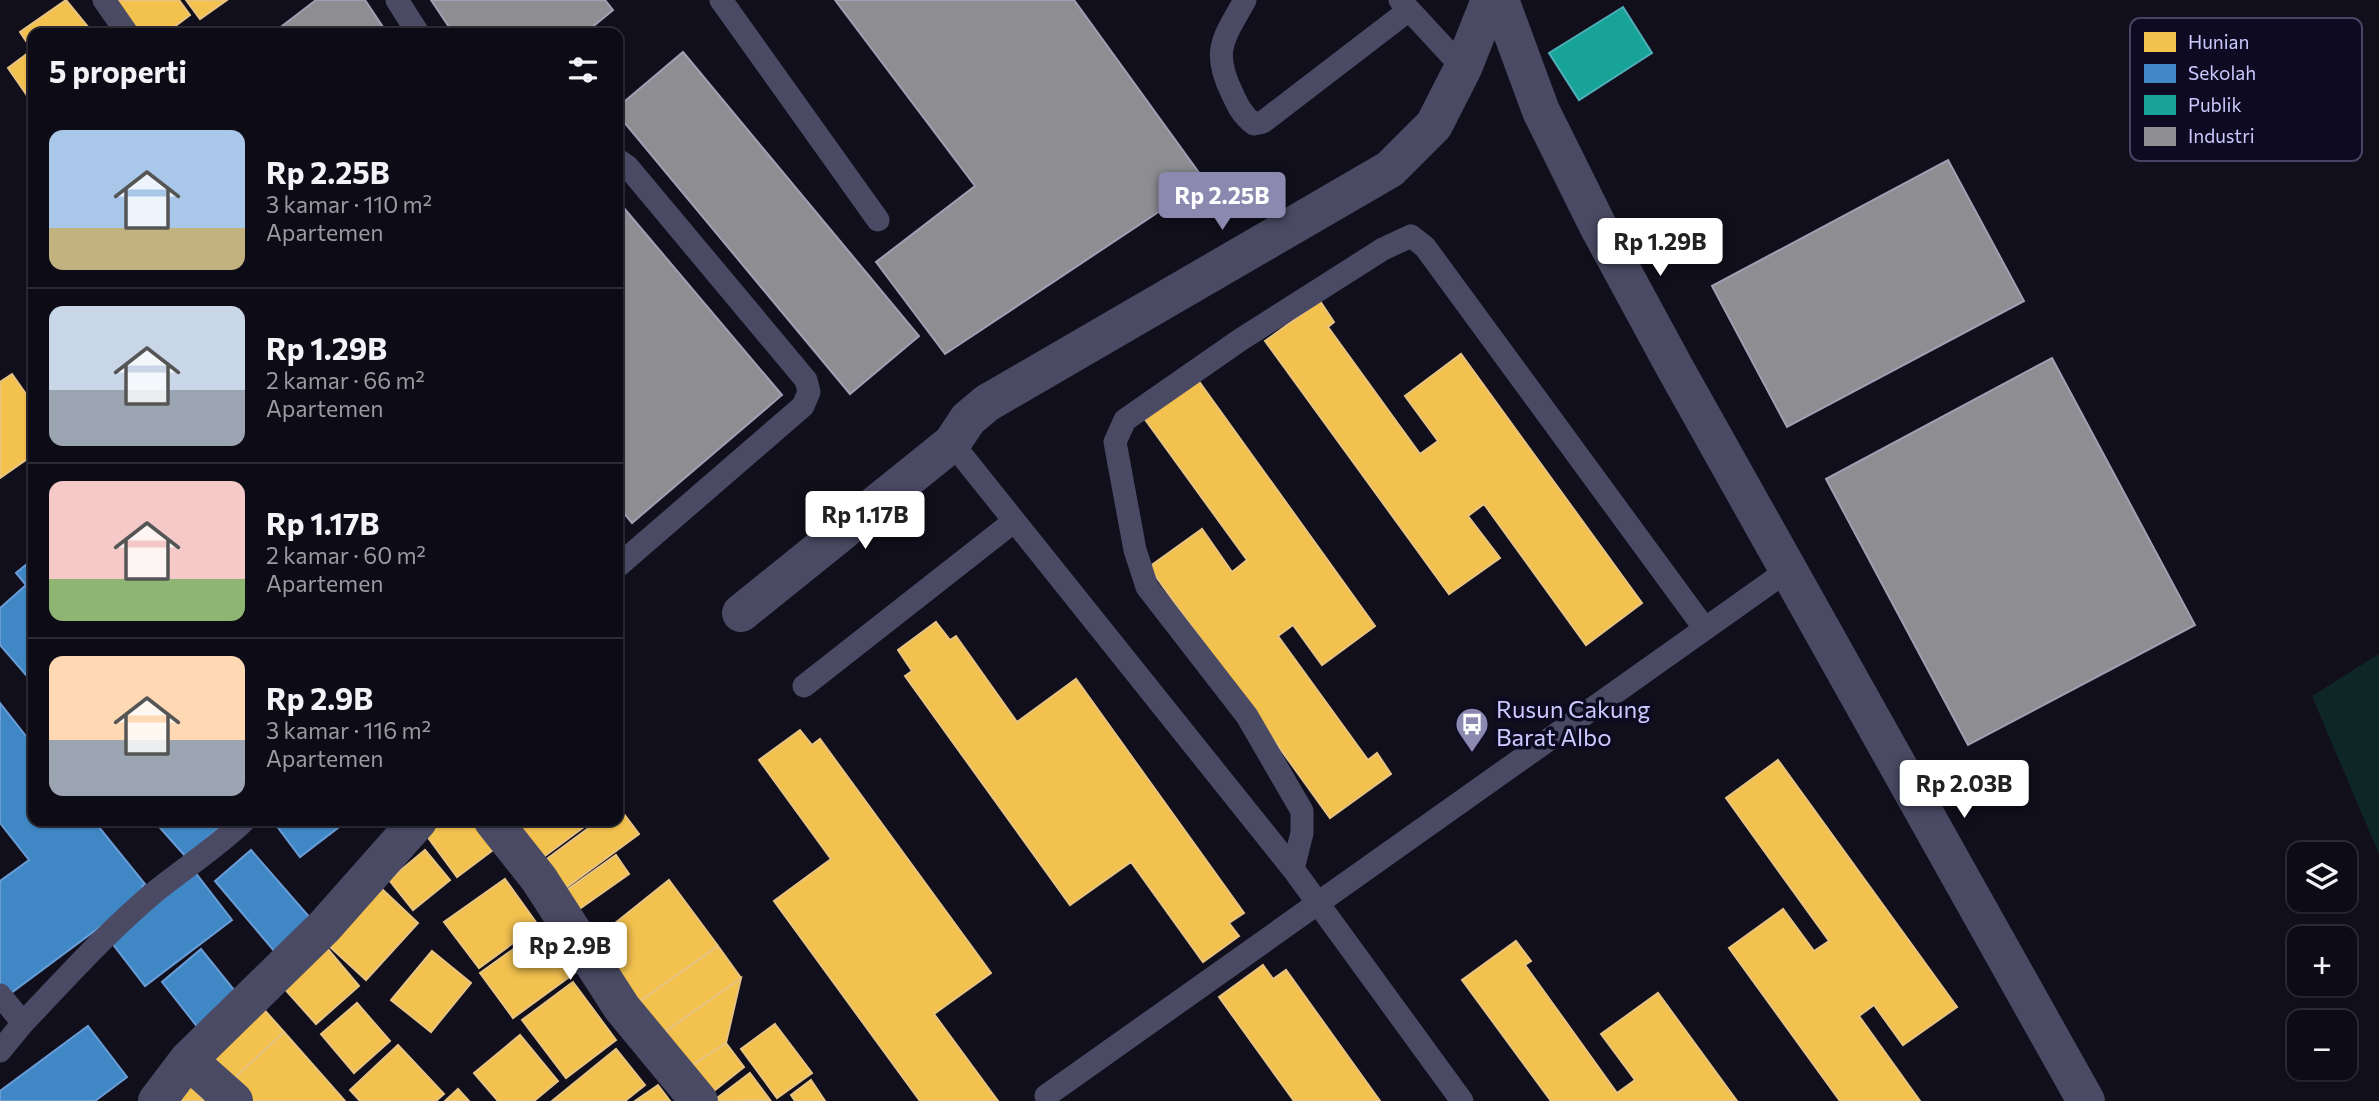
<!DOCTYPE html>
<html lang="id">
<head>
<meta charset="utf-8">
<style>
	body { margin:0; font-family:Commissioner,sans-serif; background:#16141e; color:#f1f3f6; height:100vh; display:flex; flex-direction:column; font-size:26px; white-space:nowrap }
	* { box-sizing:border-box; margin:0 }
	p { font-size:23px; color:#9a9ba0 }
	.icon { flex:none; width:38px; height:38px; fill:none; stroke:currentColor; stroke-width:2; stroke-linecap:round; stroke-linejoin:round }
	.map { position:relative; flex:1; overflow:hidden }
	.drawer { position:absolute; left:28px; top:28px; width:595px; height:798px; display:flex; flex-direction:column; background:#0d0b15; border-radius:14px; box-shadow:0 2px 5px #0004,0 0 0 2px #2d2b34 }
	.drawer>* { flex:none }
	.buttons { position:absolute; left:2287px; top:842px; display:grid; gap:14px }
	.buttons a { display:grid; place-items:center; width:70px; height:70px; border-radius:14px; background:#0d0b15; box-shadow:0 2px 5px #0004,0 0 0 2px #2d2b34; font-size:35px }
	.price { position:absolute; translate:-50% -60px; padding:0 16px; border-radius:7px; background:#fff; color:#222; font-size:23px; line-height:46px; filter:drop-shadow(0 2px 4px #0008) }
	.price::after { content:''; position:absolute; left:50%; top:42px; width:21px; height:16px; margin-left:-10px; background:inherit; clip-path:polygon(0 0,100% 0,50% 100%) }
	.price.current { background:#8b89b0; color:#fff }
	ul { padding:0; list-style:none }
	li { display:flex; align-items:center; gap:21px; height:175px; padding:0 21px }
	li+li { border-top:2px solid #2d2b34 }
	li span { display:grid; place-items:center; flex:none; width:196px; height:140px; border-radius:14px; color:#555 }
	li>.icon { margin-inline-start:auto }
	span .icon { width:84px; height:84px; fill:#fffc; stroke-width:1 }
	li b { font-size:30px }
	h2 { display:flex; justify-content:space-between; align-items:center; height:84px; padding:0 21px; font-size:30px }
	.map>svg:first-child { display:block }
	.green { fill:#0e2726 }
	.homes { fill:#f2c14e; stroke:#e7c483; stroke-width:2 }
	.schools { fill:#3f88c5; stroke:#6a9cd6; stroke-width:2 }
	.public { fill:#17a398; stroke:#4eafb7; stroke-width:2 }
	.industry { fill:#8d8d92; stroke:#a09fb3; stroke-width:2 }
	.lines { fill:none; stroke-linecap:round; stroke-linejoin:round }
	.lane { stroke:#4a4a65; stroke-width:23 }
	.street { stroke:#4a4a65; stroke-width:38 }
	.labels { text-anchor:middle; stroke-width:7; stroke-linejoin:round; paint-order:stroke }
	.poi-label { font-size:24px; fill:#cdcaff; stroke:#0d0a21; text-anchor:start }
	.key { fill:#0d0a21; stroke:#474464; stroke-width:2 }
	.key-label { font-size:19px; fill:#cdcaff }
</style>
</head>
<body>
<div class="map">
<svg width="2379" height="1101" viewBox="0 0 2379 1101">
	<rect width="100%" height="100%" fill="#110f1c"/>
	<path class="green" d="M2379 654V854L2312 696Z"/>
	<path class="homes" d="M66 0 93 33H33V104L8 68 32 50 20 32Z
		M113 0H179L190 15 166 33H138Z
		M186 0H227L200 19Z
		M1320 301 1334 322 1328 327 1420 454 1438 441 1405 396 1461 354 1642 603 1586 645 1484 504 1468 516 1500 558 1449 594 1265 341Z
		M12 374 33 404V455L0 478V382Z
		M1198 380 1375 626 1322 665 1293 625 1278 636 1368 760 1377 753 1391 774 1330 818 1149 567 1202 529 1232 572 1247 560 1144 418Z
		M936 622 950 640 956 636 1017 722 1076 679 1244 913 1229 923 1239 936 1203 962 1131 862 1070 905 905 676 912 671 898 650Z
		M800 730 812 745 820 739 991 973 934 1014 998 1101H920L774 901 831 859 759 760Z
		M1778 760 1957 1007 1903 1045 1874 1005 1859 1016 1920 1101H1840L1729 948 1783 909 1814 951 1829 941 1726 798Z
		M618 806 639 834 556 895 536 867 598 821H618Z
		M431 821H472L493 850 457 877 421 828Z
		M509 821H592L534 864Z
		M425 850 450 880 413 910 389 880Z
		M616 855 629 874 571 915 557 897Z
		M505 879 538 925 479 968 444 922Z
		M669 880 718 946 633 1006 594 940Z
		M382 889 418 923 366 980 329 946Z
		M543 928 576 972 513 1018 480 973Z
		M1516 941 1531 961 1525 965 1617 1093 1635 1080 1601 1034 1658 993 1737 1101H1551L1462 980Z
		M718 946 741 978 659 1036 633 1006Z
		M327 948 359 986 316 1024 283 987Z
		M432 951 471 983 431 1032 391 1000Z
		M1263 965 1273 979 1286 970 1380 1101H1294L1219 997Z
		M741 978 726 1043 685 1070 659 1036Z
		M573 982 616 1040 566 1078 522 1020Z
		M357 1003 390 1041 354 1073 321 1034Z
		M260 1005 284 1032 228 1084 200 1057Z
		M775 1024 812 1073 777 1098 741 1049Z
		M284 1032 345 1101H244L228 1084Z
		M520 1035 558 1081 534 1101H498L474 1073Z
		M726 1043 744 1067 705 1098 685 1070Z
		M398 1045 444 1094 436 1101H360L350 1090Z
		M616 1049 645 1085 625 1101H552Z
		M750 1073 770 1100 713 1101Z
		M186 1080 204 1101H162Z
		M811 1080 825 1101H795L791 1095Z
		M658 1085 670 1101H635Z
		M458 1089 469 1101H445Z"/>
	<path class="schools" d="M33 559V683L0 645V608L26 585 16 573Z
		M0 703 33 745V821H94L145 884 142 886 147 892 7 996 0 987V881L29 860 0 823Z
		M154 821H227L186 857Z
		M273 821H347L300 857Z
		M251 850 318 927 281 959 215 881Z
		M195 872 232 920 145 986 108 938Z
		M201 949 239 996 199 1029 162 982Z
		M88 1026 127 1077 95 1101H0V1091Z"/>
	<path class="public" d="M1623 7 1652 53 1579 100 1549 53Z"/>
	<path class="industry" d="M316 0H365L387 33H273Z
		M431 0H605L613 10 585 33H453Z
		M835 0H1074L1205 181 945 354 876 262 975 186Z
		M683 52 919 336 850 394 618 115V107Z
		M1948 160 2024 301 1787 427 1712 286Z
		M618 201 782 395 632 523 618 506Z
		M2052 358 2195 625 1968 745 1826 479Z"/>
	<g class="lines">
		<path class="lane" d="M104 0 127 33
			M397 0 418 33
			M721 0 878 220
			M1245 0C1224 38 1211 50 1232 93 1238 106 1242 115 1254 124L1263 122 1409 10
			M1400 0 1463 68
			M618 160 628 167 806 380 809 392 803 406 618 566
			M952 443 1293 869 1462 1101
			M804 686 1013 522
			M1293 869 1302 833V811L1247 716 1147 587 1135 550 1115 442 1125 420 1240 340 1383 249 1411 236 1425 247 1705 629
			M0 995 23 1023 0 1051
			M23 1023C66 978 108 931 156 891 186 867 217 847 244 821
			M1046 1096 1788 570"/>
		<path class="street" d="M1500 0 1541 111 1598 226 1675 368 2086 1101
			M741 613 952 443 968 419 987 403 1390 169 1434 125 1463 68 1490 0
			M493 821 539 879 622 1008 699 1101
			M188 1060 234 1101
			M157 1101 188 1060 324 927 418 821"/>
	</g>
	<defs>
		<symbol id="bus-pin" viewBox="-11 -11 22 30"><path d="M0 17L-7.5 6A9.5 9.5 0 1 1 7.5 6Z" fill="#8b89b0" stroke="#0d0a21"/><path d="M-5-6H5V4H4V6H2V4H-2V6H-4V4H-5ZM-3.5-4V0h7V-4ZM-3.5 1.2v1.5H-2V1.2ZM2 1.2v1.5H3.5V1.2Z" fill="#fff"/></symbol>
	</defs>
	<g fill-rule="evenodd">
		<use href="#bus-pin" x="1453" y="705" width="38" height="52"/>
	</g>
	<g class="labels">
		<g class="poi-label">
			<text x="1496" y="718">Rusun Cakung<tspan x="1496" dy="28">Barat Albo</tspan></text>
		</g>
	</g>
	<rect x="2130" y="18" width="232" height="143" rx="10" class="key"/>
	<rect x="2144" y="32" width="32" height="20" fill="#f2c14e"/>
	<rect x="2144" y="64" width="32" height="19" fill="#3f88c5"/>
	<rect x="2144" y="95" width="32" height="20" fill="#17a398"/>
	<rect x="2144" y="127" width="32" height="19" fill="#8d8d92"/>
	<g class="key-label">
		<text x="2188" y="49">Hunian</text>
		<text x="2188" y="80">Sekolah</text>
		<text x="2188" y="112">Publik</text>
		<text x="2188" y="143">Industri</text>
	</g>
</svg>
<div class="buttons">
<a><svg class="icon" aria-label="layers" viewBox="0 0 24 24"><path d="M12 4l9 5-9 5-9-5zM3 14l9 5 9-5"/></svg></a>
<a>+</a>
<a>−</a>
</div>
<b class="price current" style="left:1222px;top:232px">Rp 2.25B</b>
<b class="price" style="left:1660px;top:278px">Rp 1.29B</b>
<b class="price" style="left:865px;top:551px">Rp 1.17B</b>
<b class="price" style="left:1964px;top:820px">Rp 2.03B</b>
<b class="price" style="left:570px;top:982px">Rp 2.9B</b>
<section class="drawer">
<h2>5 properti<svg class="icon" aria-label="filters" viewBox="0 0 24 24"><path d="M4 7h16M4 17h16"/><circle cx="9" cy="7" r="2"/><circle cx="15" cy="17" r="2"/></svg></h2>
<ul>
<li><span style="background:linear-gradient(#a9c7e8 70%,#c2b280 0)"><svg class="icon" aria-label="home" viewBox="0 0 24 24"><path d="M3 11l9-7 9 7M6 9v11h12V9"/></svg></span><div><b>Rp 2.25B</b><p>3 kamar · 110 m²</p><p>Apartemen</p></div></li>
<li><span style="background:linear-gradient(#c9d6e8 60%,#9aa5b1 0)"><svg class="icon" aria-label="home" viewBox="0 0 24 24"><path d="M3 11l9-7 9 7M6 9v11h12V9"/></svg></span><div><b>Rp 1.29B</b><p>2 kamar · 66 m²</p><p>Apartemen</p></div></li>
<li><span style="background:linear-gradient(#f6c9c9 70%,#8fb573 0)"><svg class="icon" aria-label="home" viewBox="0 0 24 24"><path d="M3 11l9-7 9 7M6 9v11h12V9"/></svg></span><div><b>Rp 1.17B</b><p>2 kamar · 60 m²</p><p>Apartemen</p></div></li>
<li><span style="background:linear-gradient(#ffd9b3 60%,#9aa5b1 0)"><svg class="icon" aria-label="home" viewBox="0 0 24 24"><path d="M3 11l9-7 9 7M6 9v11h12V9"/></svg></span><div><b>Rp 2.9B</b><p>3 kamar · 116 m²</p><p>Apartemen</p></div></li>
</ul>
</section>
</div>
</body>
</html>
